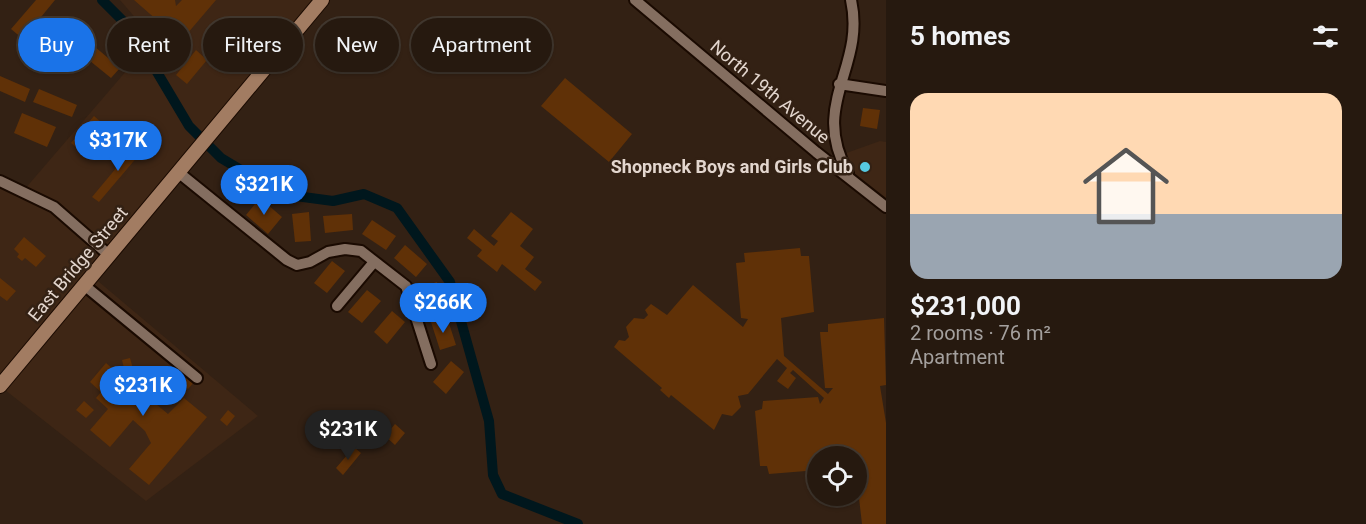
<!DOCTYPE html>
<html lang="en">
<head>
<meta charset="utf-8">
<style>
	body { margin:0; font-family:Roboto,sans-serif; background:#2e2218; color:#f1f3f6; height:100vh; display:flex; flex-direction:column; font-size:22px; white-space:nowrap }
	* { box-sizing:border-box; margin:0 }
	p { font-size:20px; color:#a4a09e }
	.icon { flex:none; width:33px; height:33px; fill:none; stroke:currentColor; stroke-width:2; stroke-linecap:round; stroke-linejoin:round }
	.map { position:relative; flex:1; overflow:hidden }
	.side { display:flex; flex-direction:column; background:#26190f; width:480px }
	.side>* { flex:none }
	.top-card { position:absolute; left:18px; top:18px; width:570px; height:54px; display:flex; gap:12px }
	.fabs { position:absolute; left:807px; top:446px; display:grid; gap:12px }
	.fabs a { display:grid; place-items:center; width:60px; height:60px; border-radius:50%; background:#26190f; box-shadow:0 2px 4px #0004,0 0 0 2px #42382f; font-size:30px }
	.price { position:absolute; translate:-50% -51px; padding:0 14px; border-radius:21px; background:#1a73e8; color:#fff; font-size:20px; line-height:39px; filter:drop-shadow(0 2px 3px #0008) }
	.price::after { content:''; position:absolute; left:50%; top:36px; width:18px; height:14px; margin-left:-9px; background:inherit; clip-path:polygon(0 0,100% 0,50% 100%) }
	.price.on { background:#222; color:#fff }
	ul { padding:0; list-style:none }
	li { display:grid; align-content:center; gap:12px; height:318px; padding:0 24px }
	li+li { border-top:2px solid #42382f }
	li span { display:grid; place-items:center; height:186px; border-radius:18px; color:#555 }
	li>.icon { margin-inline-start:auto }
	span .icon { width:108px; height:108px; fill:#fffc; stroke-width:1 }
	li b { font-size:26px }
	h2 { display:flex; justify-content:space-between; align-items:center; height:72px; padding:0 24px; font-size:26px }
	.chip { padding:0 21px; border-radius:27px; background:#26190f; box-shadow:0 2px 4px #0004,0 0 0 2px #42382f; font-size:21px; line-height:54px }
	.chip.on { background:#1a73e8; color:#fff }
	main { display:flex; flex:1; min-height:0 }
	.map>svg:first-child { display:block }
	.built { fill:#3e2615 }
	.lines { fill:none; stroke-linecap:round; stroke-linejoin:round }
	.canal { stroke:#00171d; stroke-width:10 }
	.building { fill:#603107 }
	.minor-casing { stroke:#1a0a01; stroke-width:14 }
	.secondary-casing { stroke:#1a0a01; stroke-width:16 }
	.minor { stroke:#846e60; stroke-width:10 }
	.secondary { stroke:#a27c62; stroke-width:14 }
	.poi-dot { fill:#56c9e1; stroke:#332114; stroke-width:2 }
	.labels { text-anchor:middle; stroke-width:5; stroke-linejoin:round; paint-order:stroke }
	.street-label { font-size:18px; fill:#e3d6ce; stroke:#332114 }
	.poi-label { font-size:18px; font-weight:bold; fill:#e3d6ce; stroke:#332114; text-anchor:end }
</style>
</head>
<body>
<main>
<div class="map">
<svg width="886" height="524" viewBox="0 0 886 524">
	<rect width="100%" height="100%" fill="#332114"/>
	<path class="built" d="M120 0H322L92 276 258 416 146 501 0 386V182L24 190 152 41 145 29Z
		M880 141 886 142V207L850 178 838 156Z"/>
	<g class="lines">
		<path class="canal" d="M102 0 132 30 189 126 221 158 281 194 333 201 364 194 397 208 450 282 489 421 493 475 502 494 578 524"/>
	</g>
	<path class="building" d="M36 0H55L23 39 11 29Z
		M134 0H175L176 6 182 0H216L181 41Z
		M231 28 239 35 215 63 204 54Z
		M88 41 120 68 111 78 79 52Z
		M196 50 207 60 187 84 176 75Z
		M0 76 30 89 25 102 0 91Z
		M565 78 632 134 609 162 541 106Z
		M39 89 77 105 72 117 33 102Z
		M863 108 880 110 877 129 860 126Z
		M22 113 56 127 47 147 14 133Z
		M94 116 111 131 89 158 71 143Z
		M137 143 144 149 99 202 92 197Z
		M260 198 282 217 268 234 246 215Z
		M309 212 311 241 295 242 292 214Z
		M511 212 533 229 520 246 534 257 525 269 542 282 535 291 502 264 497 272 477 256 482 250 467 238 474 229 494 246 498 241 491 236Z
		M352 214 353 230 325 233 323 216Z
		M372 220 396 236 386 250 362 234Z
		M24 237 46 256 36 267 25 258 22 261 17 257 19 254 14 249Z
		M405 245 427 264 416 277 394 258Z
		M800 248 801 256H809L814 312 781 318 784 356 828 394 833 388H825L820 332H828V324L884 318 886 385 880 386 886 423V524H862L859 498 852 499 848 495H856V456H818V470L769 474 767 466H760L755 411 762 409 763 401 818 397 820 404 824 398 793 370 790 373 796 378 788 389 777 381 787 368 777 359 748 394 738 396 741 407 732 416 722 414 714 430 671 395 669 398 660 390 662 388 614 347 619 340 625 341 629 337 626 327 634 318 644 319 648 315 645 310 651 304 667 315 693 285 743 327 748 319 741 318 736 263 745 262 744 253Z
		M332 261 345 271 327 293 314 283Z
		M0 278 16 291 7 301 0 296Z
		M437 282 446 310 430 315 421 287Z
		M367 290 381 301 362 323 348 312Z
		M392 311 405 322 387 344 374 332Z
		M447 317 456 345 440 350 431 322Z
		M130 358 135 376 144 366 164 383 150 399 168 414 184 398 207 417 149 485 129 469 151 443 145 431 133 420 110 447 90 430 108 409 96 398 101 392 90 382 106 363 127 381 122 360Z
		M451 361 464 372 446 394 433 382Z
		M178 367 195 381 188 389 171 376Z
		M84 401 94 410 86 418 76 410Z
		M228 410 235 416 227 426 220 420Z
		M395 424 405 433 395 445 385 436Z
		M354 447 361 453 343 475 336 468Z"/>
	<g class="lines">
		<defs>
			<path id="minor" d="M635 0 816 152 886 207
				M839 84 886 91
				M178 172 287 260 297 265 310 262 328 252 345 249 361 251 406 286 431 364
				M848 173C809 103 866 68 851 0
				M0 181 54 207 109 255
				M84 285 197 378
				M337 306 374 262"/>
			<path id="secondary" d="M0 386 322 0"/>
		</defs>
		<use href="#minor" class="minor-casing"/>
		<use href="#secondary" class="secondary-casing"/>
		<use href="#minor" class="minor"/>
		<use href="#secondary" class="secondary"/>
	</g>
	<circle class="poi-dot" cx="865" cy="167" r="6"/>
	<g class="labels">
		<g class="street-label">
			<text transform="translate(770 92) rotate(40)" y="6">North 19th Avenue</text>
			<text transform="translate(78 264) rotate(-50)" y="6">East Bridge Street</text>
		</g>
		<g class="poi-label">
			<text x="853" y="173">Shopneck Boys and Girls Club</text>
		</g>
	</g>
</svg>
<div class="fabs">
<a><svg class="icon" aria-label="locate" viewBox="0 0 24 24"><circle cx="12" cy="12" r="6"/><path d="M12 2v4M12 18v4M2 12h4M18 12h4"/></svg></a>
</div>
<b class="price" style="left:118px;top:172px">$317K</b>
<b class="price" style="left:264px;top:216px">$321K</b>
<b class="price" style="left:443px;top:334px">$266K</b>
<b class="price" style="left:143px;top:417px">$231K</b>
<b class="price on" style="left:348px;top:461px">$231K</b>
<div class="top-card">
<a class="chip on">Buy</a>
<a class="chip">Rent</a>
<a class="chip">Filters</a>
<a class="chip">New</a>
<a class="chip">Apartment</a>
</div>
</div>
<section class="side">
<h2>5 homes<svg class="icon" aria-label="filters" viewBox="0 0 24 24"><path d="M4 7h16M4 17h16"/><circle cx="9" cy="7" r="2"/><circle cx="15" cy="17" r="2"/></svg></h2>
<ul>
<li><span style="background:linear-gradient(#ffd9b3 65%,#9aa5b1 0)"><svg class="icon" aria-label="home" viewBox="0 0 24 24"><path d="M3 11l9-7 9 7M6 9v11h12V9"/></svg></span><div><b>$231,000</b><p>2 rooms · 76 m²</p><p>Apartment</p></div></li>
</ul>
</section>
</main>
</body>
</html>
